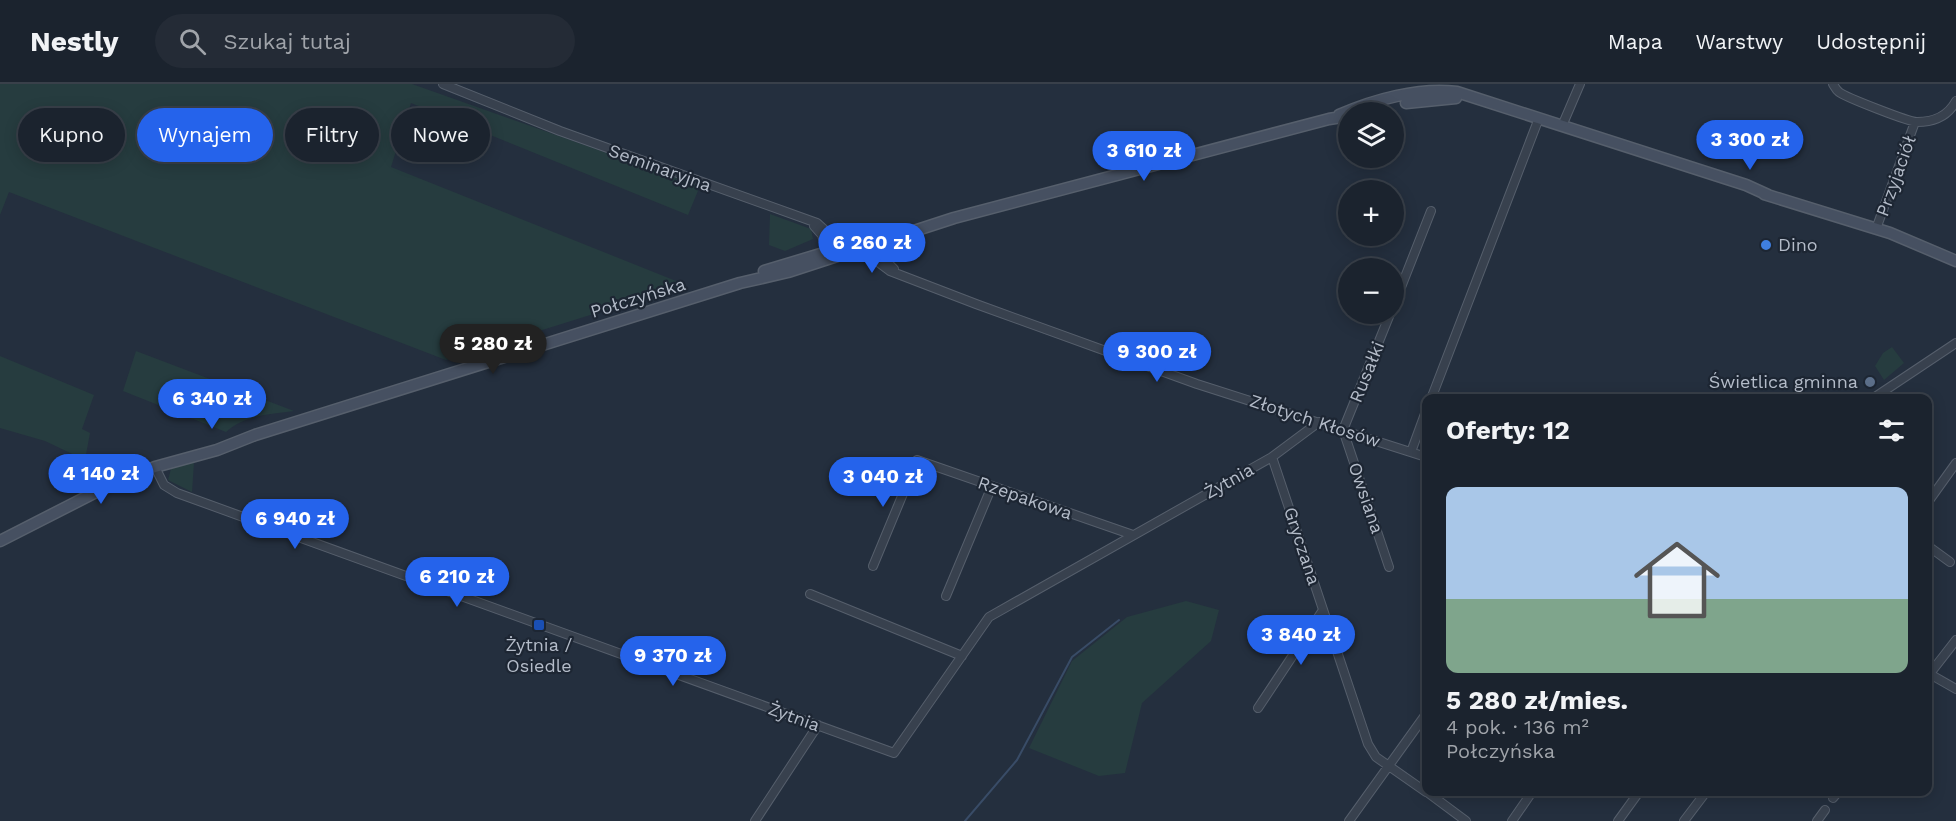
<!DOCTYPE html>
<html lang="pl">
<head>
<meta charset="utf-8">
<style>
	body { margin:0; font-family:"Work Sans",sans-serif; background:#242b36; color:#f1f3f6; height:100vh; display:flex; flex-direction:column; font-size:22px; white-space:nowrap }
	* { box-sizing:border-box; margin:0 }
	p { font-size:20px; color:#a0a4aa }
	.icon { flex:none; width:33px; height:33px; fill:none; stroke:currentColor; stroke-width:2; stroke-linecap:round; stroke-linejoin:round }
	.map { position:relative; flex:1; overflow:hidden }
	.sheet { position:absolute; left:1422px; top:310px; width:510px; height:402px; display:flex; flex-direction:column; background:#1b232e; border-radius:12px; box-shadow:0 3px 15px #0003,0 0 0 2px #39404a }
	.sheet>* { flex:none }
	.top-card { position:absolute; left:18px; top:24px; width:570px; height:54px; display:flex; gap:12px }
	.buttons { position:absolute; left:1338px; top:18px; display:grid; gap:12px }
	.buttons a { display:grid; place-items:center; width:66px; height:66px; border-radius:50%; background:#1b232e; box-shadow:0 3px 15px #0003,0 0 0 2px #39404a; font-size:30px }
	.price { position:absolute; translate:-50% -51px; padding:0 14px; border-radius:21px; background:#2563eb; color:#fff; font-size:20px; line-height:39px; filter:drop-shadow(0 2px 3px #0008) }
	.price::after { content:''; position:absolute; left:50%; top:36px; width:18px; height:14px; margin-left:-9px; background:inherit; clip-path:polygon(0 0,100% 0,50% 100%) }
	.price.active { background:#222; color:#fff }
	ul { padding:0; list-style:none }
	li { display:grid; align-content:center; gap:12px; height:318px; padding:0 24px }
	li span { display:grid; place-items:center; height:186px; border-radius:12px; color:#555 }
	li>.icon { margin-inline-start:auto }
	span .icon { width:108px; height:108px; fill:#fffc; stroke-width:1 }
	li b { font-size:26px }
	h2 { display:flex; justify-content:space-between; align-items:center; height:72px; padding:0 24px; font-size:26px }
	.chip { padding:0 21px; border-radius:27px; background:#1b232e; box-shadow:0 3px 15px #0003,0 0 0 2px #39404a; font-size:21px; line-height:54px }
	.chip.active { background:#2563eb; color:#fff }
	header { display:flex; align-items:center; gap:36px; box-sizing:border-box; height:84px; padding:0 30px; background:#1b232e; border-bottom:2px solid #39404a }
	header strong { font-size:28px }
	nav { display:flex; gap:33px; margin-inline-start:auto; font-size:21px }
	.search { width:420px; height:54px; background:#242b36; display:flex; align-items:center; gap:15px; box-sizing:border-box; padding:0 21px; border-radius:33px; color:#a0a4aa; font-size:22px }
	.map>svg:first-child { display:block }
	.green { fill:#263c3f }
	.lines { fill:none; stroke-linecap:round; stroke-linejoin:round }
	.stream { stroke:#394c67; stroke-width:2 }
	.street-casing { stroke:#565f6c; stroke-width:10 }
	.secondary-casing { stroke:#565f6c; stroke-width:13 }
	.street { stroke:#38414e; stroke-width:8 }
	.secondary { stroke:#465061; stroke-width:10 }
	.shop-dot { fill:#3f7fe0; stroke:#1d2633; stroke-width:2 }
	.service-dot { fill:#5c6f8a; stroke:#1d2633; stroke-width:2 }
	.transit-dot { fill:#1a4fb4; stroke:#1d2633; stroke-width:2 }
	.labels { text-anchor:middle; stroke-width:4.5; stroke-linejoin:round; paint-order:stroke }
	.street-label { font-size:18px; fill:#b4bcc9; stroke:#1d2633 }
	.poi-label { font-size:18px; fill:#b4bcc9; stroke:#1d2633; text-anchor:start }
</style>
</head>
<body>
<header>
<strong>Nestly</strong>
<div class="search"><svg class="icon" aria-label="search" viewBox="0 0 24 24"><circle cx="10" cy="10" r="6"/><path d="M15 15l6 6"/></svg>Szukaj tutaj</div>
<nav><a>Mapa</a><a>Warstwy</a><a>Udostępnij</a></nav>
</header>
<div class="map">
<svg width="1956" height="737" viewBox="0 0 1956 737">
	<rect width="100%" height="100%" fill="#242f3e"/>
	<path class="green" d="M0 0H412L700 102 688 131 411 19 391 83 686 201 446 276 9 108 0 131Z
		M770 130 811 145 813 155 785 167 769 161Z
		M1892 263 1904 279 1884 296 1875 282 1883 269Z
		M136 267 294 327C271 330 244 331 226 348L123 307Z
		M0 272 94 311 82 345 90 349 85 376 45 357 0 344Z
		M194 378 192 408 168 396 171 385Z
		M1186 517 1219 526 1211 557 1142 619 1125 689 1099 692 1029 664 1072 577 1127 533Z"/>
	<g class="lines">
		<path class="stream" d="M965 737 1017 676 1072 573 1119 536"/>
		<defs>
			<path id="street" d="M443 0 560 47 817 139 828 149 834 166
				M1833 0C1835 3 1836 6 1839 8 1845 13 1909 38 1917 38 1934 38 1948 32 1956 17
				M1562 42 1580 0
				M814 142 822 151 827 168
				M1876 145 1915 38
				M880 159 885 176 894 185
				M872 161 878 178 890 187 976 220 1197 300 1426 373
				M1394 221 1431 127
				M1431 315 1539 34
				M1872 315 1956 259
				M1411 368 1426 327
				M1272 373 1368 660 1376 673 1426 708
				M155 383 164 401 177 409 894 669 989 533 1272 373 1319 338
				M1928 418 1956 379
				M1928 462 1950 478
				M873 482 917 376 1133 451
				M1389 483 1343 346 1390 230
				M810 510 962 572
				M946 512 992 402
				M1928 589 1956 605
				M1928 592 1956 556
				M1258 624 1323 526
				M1427 708 1466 737
				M1833 714 1838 708
				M755 737 818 641
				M1349 737 1426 630
				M1512 737 1532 708
				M1618 737 1639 708
				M1684 737 1706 708
				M1817 737 1825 726"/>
			<path id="secondary" d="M1406 19 1456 14
				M1339 31C1373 16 1419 3 1457 8L1746 101 1768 111
				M1764 110 1890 149 1956 177
				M764 187 847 162
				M0 457 100 406 155 383 217 366 255 351 740 199 788 188 954 134 1329 35 1348 32"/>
		</defs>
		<use href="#street" class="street-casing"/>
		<use href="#secondary" class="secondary-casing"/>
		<use href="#street" class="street"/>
		<use href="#secondary" class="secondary"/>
	</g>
	<circle class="shop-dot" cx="1766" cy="161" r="6"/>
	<circle class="service-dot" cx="1870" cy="298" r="6"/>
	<rect class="transit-dot" x="533" y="535" width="12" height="12" rx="3"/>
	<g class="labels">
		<g class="street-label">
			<text transform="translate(660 84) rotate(20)" y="6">Seminaryjna</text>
			<text transform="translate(1896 92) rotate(-70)" y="6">Przyjaciół</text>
			<text transform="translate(638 214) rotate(-17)" y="6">Połczyńska</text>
			<text transform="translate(1367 288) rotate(-68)" y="6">Rusałki</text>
			<text transform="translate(1315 337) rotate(18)" y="6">Złotych Kłosów</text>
			<text transform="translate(1229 397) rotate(-29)" y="6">Żytnia</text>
			<text transform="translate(1025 414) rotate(19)" y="6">Rzepakowa</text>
			<text transform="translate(1366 414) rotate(71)" y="6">Owsiana</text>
			<text transform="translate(1302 462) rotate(72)" y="6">Gryczana</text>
			<text transform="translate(794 633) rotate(20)" y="6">Żytnia</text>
		</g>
		<g class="poi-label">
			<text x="1778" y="167">Dino</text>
			<text x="1858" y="304" text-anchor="end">Świetlica gminna</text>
			<text x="539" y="567" text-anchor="middle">Żytnia /<tspan x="539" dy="21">Osiedle</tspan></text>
		</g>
	</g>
</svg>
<div class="buttons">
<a><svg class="icon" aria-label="layers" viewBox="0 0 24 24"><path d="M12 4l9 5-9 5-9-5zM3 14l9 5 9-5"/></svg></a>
<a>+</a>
<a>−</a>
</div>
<b class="price" style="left:1750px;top:87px">3 300 zł</b>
<b class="price" style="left:1144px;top:98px">3 610 zł</b>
<b class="price" style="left:872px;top:190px">6 260 zł</b>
<b class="price active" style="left:493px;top:291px">5 280 zł</b>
<b class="price" style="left:1157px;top:299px">9 300 zł</b>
<b class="price" style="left:212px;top:346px">6 340 zł</b>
<b class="price" style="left:101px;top:421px">4 140 zł</b>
<b class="price" style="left:883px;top:424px">3 040 zł</b>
<b class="price" style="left:295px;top:466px">6 940 zł</b>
<b class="price" style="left:457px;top:524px">6 210 zł</b>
<b class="price" style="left:1301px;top:582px">3 840 zł</b>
<b class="price" style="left:673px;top:603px">9 370 zł</b>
<div class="top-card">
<a class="chip">Kupno</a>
<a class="chip active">Wynajem</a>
<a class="chip">Filtry</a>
<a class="chip">Nowe</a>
</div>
<section class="sheet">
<h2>Oferty: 12<svg class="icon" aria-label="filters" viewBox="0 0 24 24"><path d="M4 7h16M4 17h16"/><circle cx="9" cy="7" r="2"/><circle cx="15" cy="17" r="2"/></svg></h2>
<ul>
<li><span style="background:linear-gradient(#a9c7e8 60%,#7fa58c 0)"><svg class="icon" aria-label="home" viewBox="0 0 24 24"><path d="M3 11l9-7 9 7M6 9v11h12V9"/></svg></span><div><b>5 280 zł/mies.</b><p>4 pok. · 136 m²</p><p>Połczyńska</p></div></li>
</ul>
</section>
</div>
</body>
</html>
